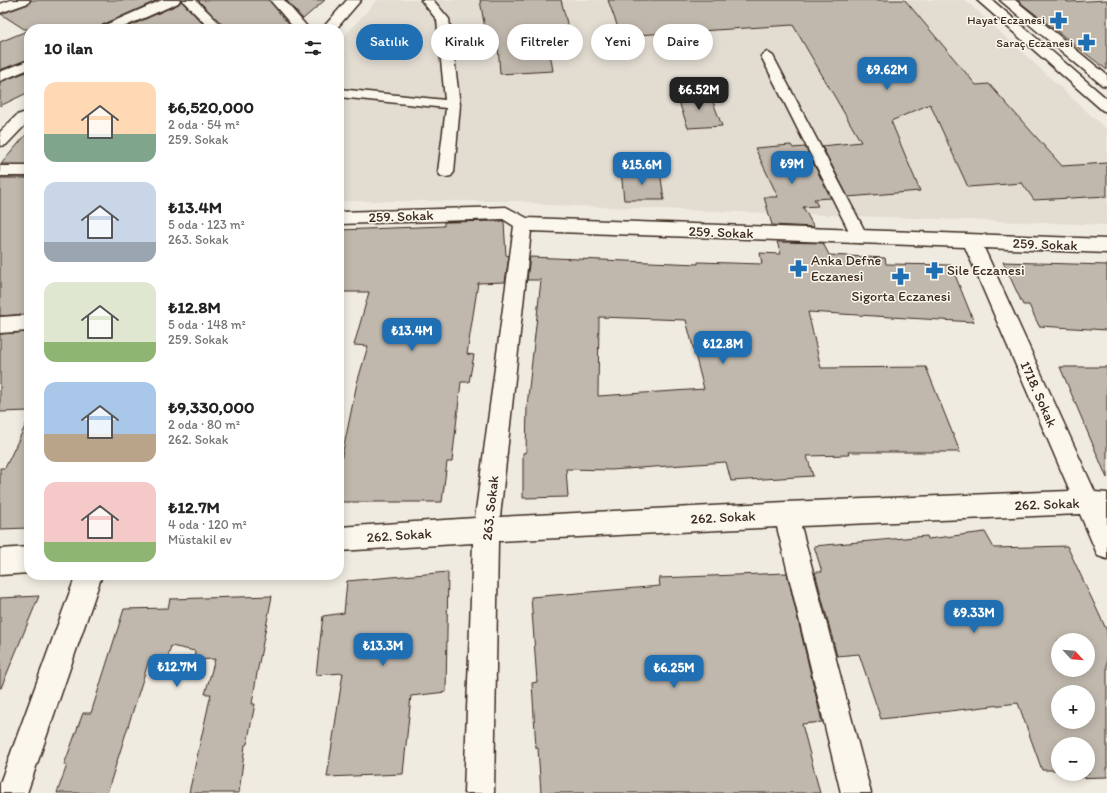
<!DOCTYPE html>
<html lang="tr">
<head>
<meta charset="utf-8">
<style>
	body { margin:0; font-family:Itim,sans-serif; background:#f2f2f2; color:#222; height:100vh; display:flex; flex-direction:column; font-size:15px; white-space:nowrap }
	* { box-sizing:border-box; margin:0 }
	p { font-size:13px; color:#767676 }
	.icon { flex:none; width:22px; height:22px; fill:none; stroke:currentColor; stroke-width:2; stroke-linecap:round; stroke-linejoin:round }
	.map { position:relative; flex:1; overflow:hidden }
	.panel { position:absolute; left:24px; top:24px; width:320px; height:556px; display:flex; flex-direction:column; background:#fff; border-radius:16px; box-shadow:0 2px 10px #0003 }
	.panel>* { flex:none }
	.banner { position:absolute; left:356px; top:24px; width:380px; height:36px; display:flex; gap:8px }
	.needle { width:26px; rotate:116deg }
	.tools { position:absolute; left:1051px; top:633px; display:grid; gap:8px }
	.tools a { display:grid; place-items:center; width:44px; height:44px; border-radius:50%; background:#fff; box-shadow:0 2px 10px #0003; font-size:20px }
	.price { position:absolute; translate:-50% -34px; padding:0 9px; border-radius:8px; background:#1f6fb2; color:#fff; font-size:13px; line-height:26px; filter:drop-shadow(0 1px 2px #0008) }
	.price::after { content:''; position:absolute; left:50%; top:24px; width:12px; height:9px; margin-left:-6px; background:inherit; clip-path:polygon(0 0,100% 0,50% 100%) }
	.price.active { background:#222; color:#fff }
	ul { padding:0; list-style:none }
	li { display:flex; align-items:center; gap:12px; height:100px; padding:0 20px }
	li span { display:grid; place-items:center; flex:none; width:112px; height:80px; border-radius:12px; color:#555 }
	li>.icon { margin-inline-start:auto }
	span .icon { width:48px; height:48px; fill:#fffc; stroke-width:1 }
	li b { font-size:17px }
	h2 { display:flex; justify-content:space-between; align-items:center; height:48px; padding:0 20px; font-size:17px }
	.tag { padding:0 14px; border-radius:18px; background:#fff; box-shadow:0 2px 10px #0003; font-size:14px; line-height:36px }
	.tag.active { background:#1f6fb2; color:#fff }
	.map>svg:first-child { display:block }
	.built { fill:#e2dcd1 }
	.building { fill:#c0b8ad; stroke:#3b2a1e; fill-rule:evenodd }
	.lines { fill:none; stroke-linecap:round; stroke-linejoin:round }
	.service-casing { stroke:#3b2a1e; stroke-width:3 }
	.minor-casing { stroke:#3b2a1e; stroke-width:3 }
	.tertiary-casing { stroke:#3b2a1e; stroke-width:3 }
	.service { fill:#fbf7ec; fill-rule:evenodd }
	.minor { fill:#fbf7ec; fill-rule:evenodd }
	.tertiary { fill:#fbf7ec; fill-rule:evenodd }
	.labels { text-anchor:middle; stroke-width:3; stroke-linejoin:round; paint-order:stroke }
	.far-poi-label { font-size:12px; fill:#3b2a1e; stroke:#fbf7ec; text-anchor:end }
	.street-label { font-size:14px; fill:#3b2a1e; stroke:#fbf7ec }
	.poi-label { font-size:14px; fill:#3b2a1e; stroke:#fbf7ec; text-anchor:start }
</style>
</head>
<body>
<div class="map">
<svg width="1107" height="793" viewBox="0 0 1107 793">
	<rect width="100%" height="100%" fill="#f0ebe0"/>
	<filter id="ink" filterUnits="userSpaceOnUse"><feTurbulence type="fractalNoise" baseFrequency=".025" numOctaves="2"/><feDisplacementMap in="SourceGraphic" scale="8" xChannelSelector="R" yChannelSelector="G"/><feConvolveMatrix kernelMatrix="1 2 1 2 8 2 1 2 1" color-interpolation-filters="sRGB"/></filter>
	<g filter="url(#ink)">
		<path class="built" d="M377 0H965L1107 130V225L548 205 522 201H339V42Z"/>
		<path class="building" d="M31 0H158L102 25 100 29H24L1 14 28 4Z
			M198 0H269L292 28 226 29Z
			M286 0H325L303 19Z
			M480 0H561L571 39 548 41 553 71 500 74 498 45 488 46Z
			M608 0H905L976 85 989 84 1062 166 1107 163V196L1034 200 1022 183 968 187 930 104 891 121 920 191 848 197 822 146 861 142 793 25 621 36Z
			M1017 0H1065L1068 2 1107 0V70Z
			M181 1 208 29H123L179 4Z
			M29 30V59L0 70V42Z
			M29 71V92L0 106V82Z
			M710 94 722 126 688 128 677 96Z
			M29 131V164H1Z
			M791 145 793 148 805 147 831 198 814 199 818 206 803 207 814 227 772 225 764 197H778L755 148Z
			M621 171H660L664 200H624Z
			M0 178H29V314L0 316Z
			M503 221 504 222 506 255 509 256 505 282 478 283 467 354 474 355 469 382H461L452 462H447L442 502H339V470L357 383 368 346 354 345 369 292H339V230L444 226V222Z
			M777 242 823 243 829 255 885 258 886 264 951 265 974 322 808 312 821 368 926 367 960 452H848L849 455 807 456 813 476 731 481 726 462 611 470 566 469 568 497 523 498V453L526 452 527 406 541 280H527L530 257 698 264V262L762 264 760 253 781 254ZM599 317 686 320 704 389 598 396Z
			M1003 262 1107 265V330L1039 326 1029 305H1023Z
			M29 332V411L0 412V334Z
			M1060 367H1107V478Z
			M29 418V528L0 529V468H5Z
			M985 532 994 548 1067 546 1107 631V777L1070 778 1069 774H1088V744H1058V770H1042L1018 703 881 719 859 654 837 656 815 572H822L814 546 927 536 928 539ZM1058 640H1088V670H1058ZM1058 692H1088V722H1058Z
			M448 572 446 692 411 696 403 774 327 777 343 673 316 675 323 616 344 613 347 581Z
			M787 573 822 722 802 724 820 793H541L538 748H536L532 683 537 682 531 597 660 586 659 578Z
			M39 596 1 688H0V598Z
			M272 596 257 673 252 704H255L247 744 245 745 239 793H189L211 694H205L215 659 194 660 195 651 171 646 167 660H149L107 793H57L67 765H64L83 713H91L124 609 168 608 170 599Z"/>
		<g class="lines">
			<defs>
				<path id="service" d="M421 0H433L449 19 460 105 454 172 451 176 446 177 441 176 438 172 446 108 339 97V89L445 100 437 20Z
					M767 52 773 56 868 237 866 241 860 243 854 241 852 237 761 56Z"/>
				<path id="minor" d="M11 0H30L28 3 0 13V4Z
					M162 0H180L178 3 119 29H101L103 26Z
					M182 0H196L225 29H210Z
					M270 0H284L309 29H295Z
					M347 0H361L336 29H322Z
					M29 60V69L0 81V72Z
					M23 113 29 115V121L6 145 0 146V132L17 115Z
					M0 166H29V176H0Z
					M506 207 527 218 1107 239V253L984 248 1095 492 1107 493V559L1098 556 1080 514 801 526 871 793H841L777 527 498 541 494 793H464L473 543 339 551V527L475 518 514 226 503 219 339 224V212ZM531 231 965 247 1070 491 786 502 500 517Z
					M29 315V331L0 333V317Z
					M29 547V573L0 575V549Z
					M76 575H102L27 793H0V783Z"/>
				<path id="tertiary" d="M977 0H992L1107 99V112L1102 110Z
					M1000 0H1015L1107 75V86L1102 85Z"/>
			</defs>
			<use href="#service" class="service-casing"/>
			<use href="#minor" class="minor-casing"/>
			<use href="#tertiary" class="tertiary-casing"/>
			<use href="#service" class="service"/>
			<use href="#minor" class="minor"/>
			<use href="#tertiary" class="tertiary"/>
		</g>
	</g>
	<defs>
		<symbol id="pharmacy-bare" viewBox="-9 -9 18 18"><path d="M-2-6h4v4h4v4h-4v4h-4v-4h-4v-4h4Z" fill="#1f6fb2" stroke="#fbf7ec" stroke-width="2.5" paint-order="stroke"/></symbol>
	</defs>
	<g fill-rule="evenodd">
		<use href="#pharmacy-bare" x="1046" y="8" width="25" height="25"/>
		<use href="#pharmacy-bare" x="1074" y="30" width="25" height="25"/>
		<use href="#pharmacy-bare" x="786" y="256" width="25" height="25"/>
		<use href="#pharmacy-bare" x="922" y="258" width="25" height="25"/>
		<use href="#pharmacy-bare" x="888" y="264" width="25" height="25"/>
	</g>
	<g class="labels">
		<g class="far-poi-label">
			<text x="1045" y="24">Hayat Eczanesi</text>
			<text x="1073" y="47">Saraç Eczanesi</text>
		</g>
		<g class="street-label">
			<text transform="translate(401 216) rotate(-2)" y="5">259. Sokak</text>
			<text transform="translate(721 232) rotate(2)" y="5">259. Sokak</text>
			<text transform="translate(1045 244) rotate(2)" y="5">259. Sokak</text>
			<text transform="translate(1039 394) rotate(66)" y="5">1718. Sokak</text>
			<text transform="translate(1047 504) rotate(-2)" y="5">262. Sokak</text>
			<text transform="translate(490 508) rotate(-84)" y="5">263. Sokak</text>
			<text transform="translate(723 517) rotate(-3)" y="5">262. Sokak</text>
			<text transform="translate(399 535) rotate(-4)" y="5">262. Sokak</text>
		</g>
		<g class="poi-label">
			<text x="811" y="265">Anka Defne<tspan x="811" dy="16">Eczanesi</tspan></text>
			<text x="947" y="275">Sile Eczanesi</text>
			<text x="901" y="301" text-anchor="middle">Sigorta Eczanesi</text>
		</g>
	</g>
</svg>
<div class="tools">
<a><svg class="needle" viewBox="-14 -14 28 28"><path d="M0-13l5 13h-10z" fill="#e53935"/><path d="M0 13l5-13h-10z" fill="#767676"/></svg></a>
<a>+</a>
<a>−</a>
</div>
<b class="price" style="left:887px;top:91px">₺9.62M</b>
<b class="price active" style="left:699px;top:111px">₺6.52M</b>
<b class="price" style="left:792px;top:185px">₺9M</b>
<b class="price" style="left:642px;top:186px">₺15.6M</b>
<b class="price" style="left:412px;top:352px">₺13.4M</b>
<b class="price" style="left:723px;top:365px">₺12.8M</b>
<b class="price" style="left:974px;top:634px">₺9.33M</b>
<b class="price" style="left:383px;top:667px">₺13.3M</b>
<b class="price" style="left:177px;top:688px">₺12.7M</b>
<b class="price" style="left:674px;top:689px">₺6.25M</b>
<div class="banner">
<a class="tag active">Satılık</a>
<a class="tag">Kiralık</a>
<a class="tag">Filtreler</a>
<a class="tag">Yeni</a>
<a class="tag">Daire</a>
</div>
<section class="panel">
<h2>10 ilan<svg class="icon" aria-label="filters" viewBox="0 0 24 24"><path d="M4 7h16M4 17h16"/><circle cx="9" cy="7" r="2"/><circle cx="15" cy="17" r="2"/></svg></h2>
<ul>
<li><span style="background:linear-gradient(#ffd9b3 65%,#7fa58c 0)"><svg class="icon" aria-label="home" viewBox="0 0 24 24"><path d="M3 11l9-7 9 7M6 9v11h12V9"/></svg></span><div><b>₺6,520,000</b><p>2 oda · 54 m²</p><p>259. Sokak</p></div></li>
<li><span style="background:linear-gradient(#c9d6e8 75%,#9aa5b1 0)"><svg class="icon" aria-label="home" viewBox="0 0 24 24"><path d="M3 11l9-7 9 7M6 9v11h12V9"/></svg></span><div><b>₺13.4M</b><p>5 oda · 123 m²</p><p>263. Sokak</p></div></li>
<li><span style="background:linear-gradient(#dfe7d0 75%,#8fb573 0)"><svg class="icon" aria-label="home" viewBox="0 0 24 24"><path d="M3 11l9-7 9 7M6 9v11h12V9"/></svg></span><div><b>₺12.8M</b><p>5 oda · 148 m²</p><p>259. Sokak</p></div></li>
<li><span style="background:linear-gradient(#a9c7e8 65%,#b9a48a 0)"><svg class="icon" aria-label="home" viewBox="0 0 24 24"><path d="M3 11l9-7 9 7M6 9v11h12V9"/></svg></span><div><b>₺9,330,000</b><p>2 oda · 80 m²</p><p>262. Sokak</p></div></li>
<li><span style="background:linear-gradient(#f6c9c9 75%,#8fb573 0)"><svg class="icon" aria-label="home" viewBox="0 0 24 24"><path d="M3 11l9-7 9 7M6 9v11h12V9"/></svg></span><div><b>₺12.7M</b><p>4 oda · 120 m²</p><p>Müstakil ev</p></div></li>
</ul>
</section>
</div>
</body>
</html>
